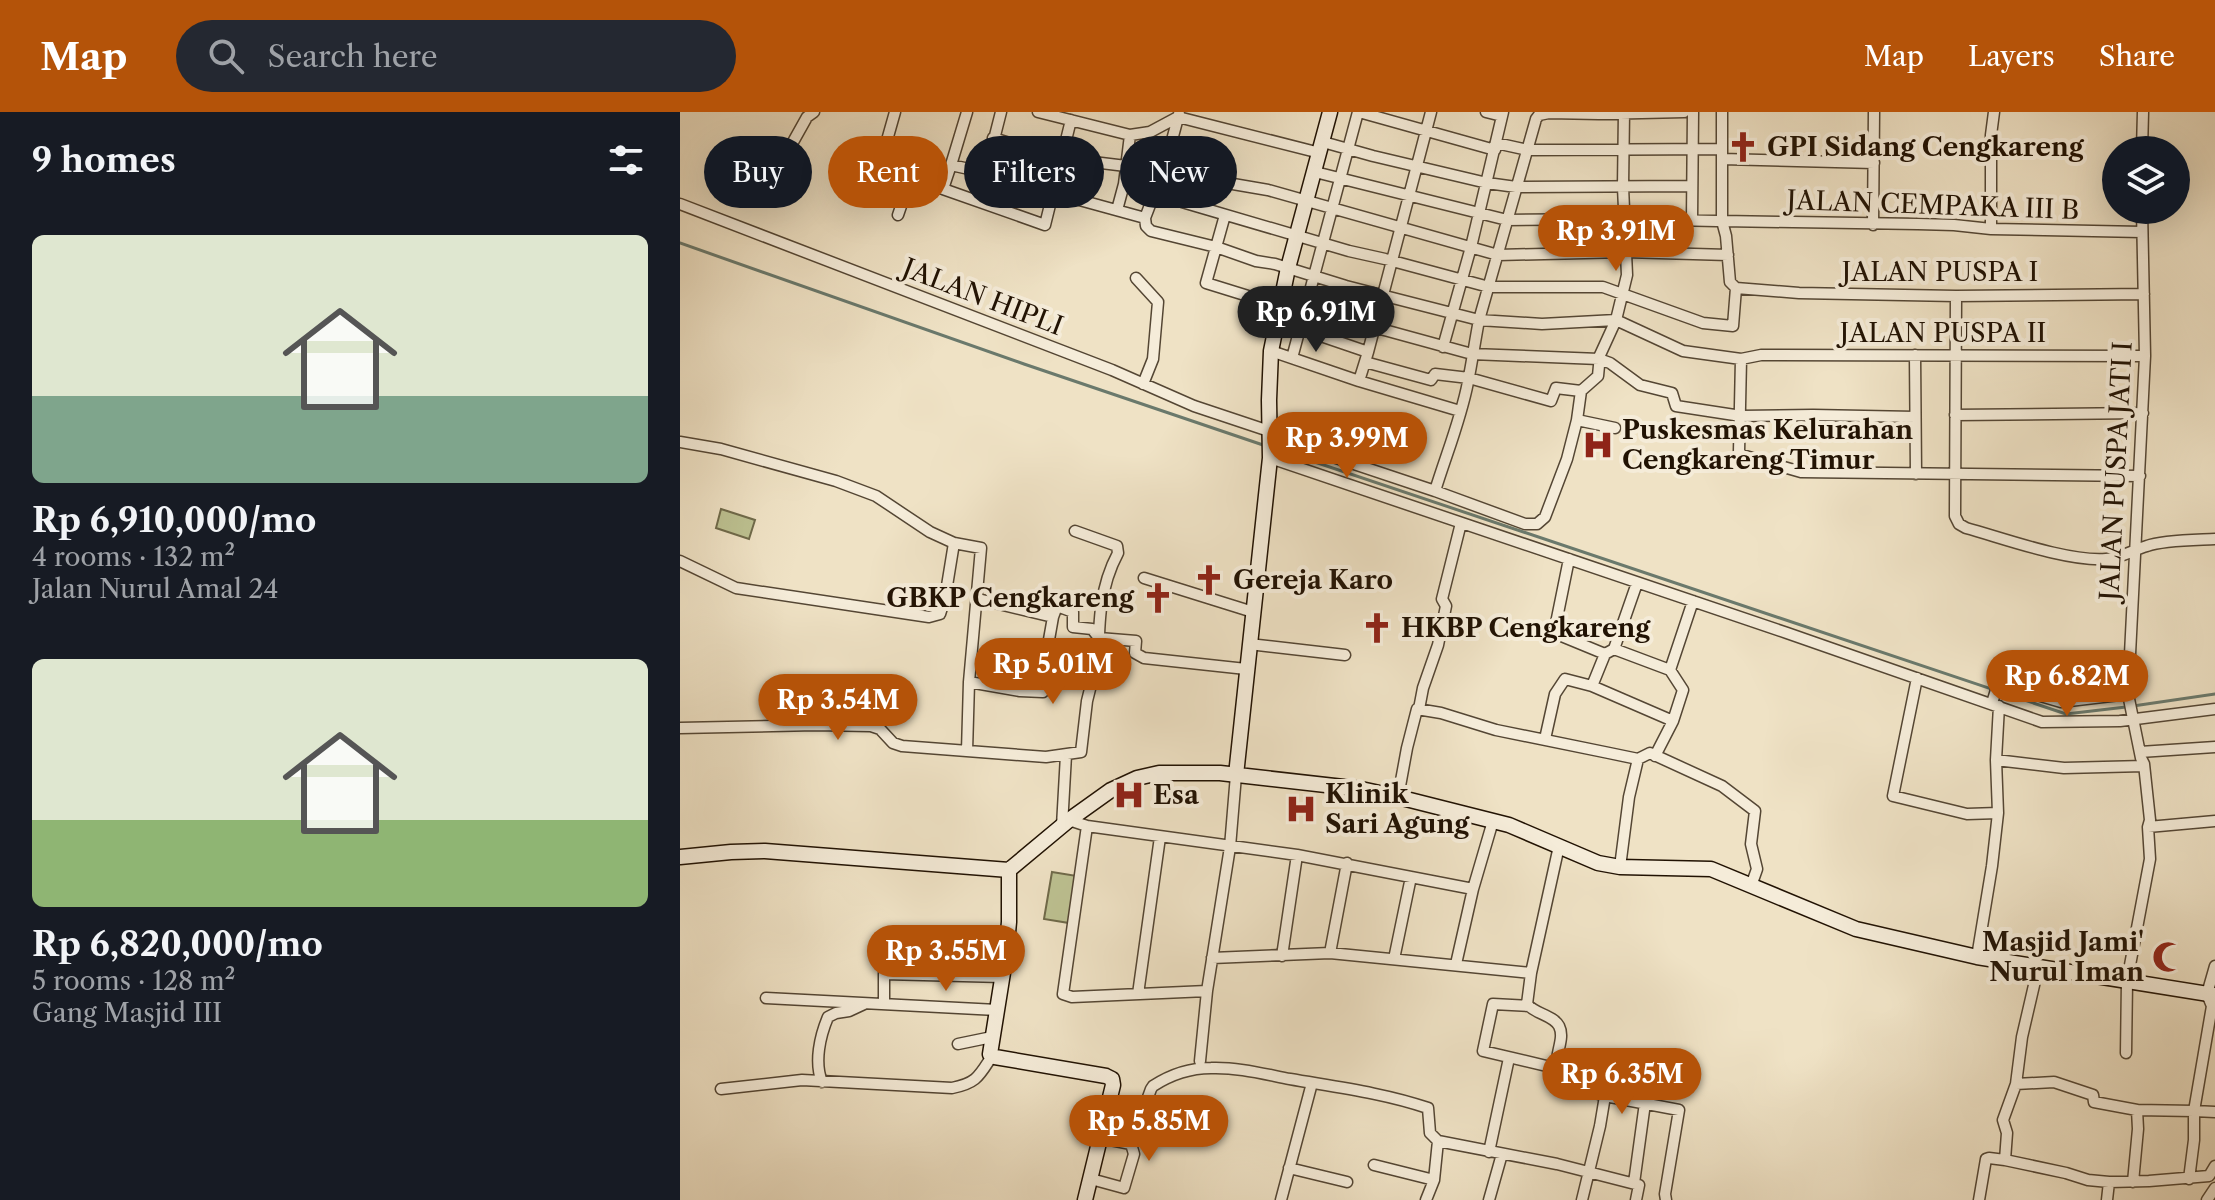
<!DOCTYPE html>
<html lang="en">
<head>
<meta charset="utf-8">
<style>
	body { margin:0; font-family:"Libre Caslon Text",serif; background:#242831; color:#f1f3f6; height:100vh; display:flex; flex-direction:column; font-size:30px; white-space:nowrap }
	* { box-sizing:border-box; margin:0 }
	p { font-size:26px; color:#9ea1a6 }
	.icon { flex:none; width:44px; height:44px; fill:none; stroke:currentColor; stroke-width:2; stroke-linecap:round; stroke-linejoin:round }
	.map { position:relative; flex:1; overflow:hidden }
	.sheet { display:flex; flex-direction:column; background:#171b24; width:680px }
	.sheet>* { flex:none }
	.hud { position:absolute; left:24px; top:24px; width:760px; height:72px; display:flex; gap:16px }
	.buttons { position:absolute; left:1422px; top:24px; display:grid; gap:16px }
	.buttons a { display:grid; place-items:center; width:88px; height:88px; border-radius:50%; background:#171b24; box-shadow:0 8px 32px #0002; font-size:40px }
	.price { position:absolute; translate:-50% -68px; padding:0 18px; border-radius:28px; background:#b45309; color:#fff; font-size:26px; line-height:52px; filter:drop-shadow(0 2px 4px #0008) }
	.price::after { content:''; position:absolute; left:50%; top:48px; width:24px; height:18px; margin-left:-12px; background:inherit; clip-path:polygon(0 0,100% 0,50% 100%) }
	.price.on { background:#222; color:#fff }
	ul { padding:0; list-style:none }
	li { display:grid; align-content:center; gap:16px; height:424px; padding:0 32px }
	li span { display:grid; place-items:center; height:248px; border-radius:12px; color:#555 }
	li>.icon { margin-inline-start:auto }
	span .icon { width:144px; height:144px; fill:#fffc; stroke-width:1 }
	li b { font-size:34px }
	h2 { display:flex; justify-content:space-between; align-items:center; height:96px; padding:0 32px; font-size:34px }
	.pill { padding:0 28px; border-radius:36px; background:#171b24; box-shadow:0 8px 32px #0002; font-size:28px; line-height:72px }
	.pill.on { background:#b45309; color:#fff }
	header { display:flex; align-items:center; gap:48px; box-sizing:border-box; height:112px; padding:0 40px; background:#b45309; color:#fff }
	header strong { font-size:38px }
	nav { display:flex; gap:44px; margin-inline-start:auto; font-size:28px }
	.search { width:560px; height:72px; background:#242831; display:flex; align-items:center; gap:20px; box-sizing:border-box; padding:0 28px; border-radius:44px; color:#9ea1a6; font-size:30px }
	main { display:flex; flex:1; min-height:0 }
	.map>svg:first-child { display:block }
	.green { fill:#bdc292; stroke:#6f6a4a; stroke-width:2 }
	.lines { fill:none; stroke-linecap:round; stroke-linejoin:round }
	.stream { stroke:#6a796c; stroke-width:3 }
	.street-casing { stroke:#544634; stroke-width:13 }
	.secondary-casing { stroke:#211203; stroke-width:17 }
	.street { stroke:#f5ecd9; stroke-width:10 }
	.secondary { stroke:#f5ecd9; stroke-width:14 }
	.labels { text-anchor:middle; stroke-width:8; stroke-linejoin:round; paint-order:stroke }
	.poi-label { font-size:26px; font-weight:bold; fill:#211203; stroke:#f5ecd9; text-anchor:start }
	.street-label { font-size:26px; fill:#211203; stroke:#f5ecd9 }
</style>
</head>
<body>
<header>
<strong>Map</strong>
<div class="search"><svg class="icon" aria-label="search" viewBox="0 0 24 24"><circle cx="10" cy="10" r="6"/><path d="M15 15l6 6"/></svg>Search here</div>
<nav><a>Map</a><a>Layers</a><a>Share</a></nav>
</header>
<main>
<section class="sheet">
<h2>9 homes<svg class="icon" aria-label="filters" viewBox="0 0 24 24"><path d="M4 7h16M4 17h16"/><circle cx="9" cy="7" r="2"/><circle cx="15" cy="17" r="2"/></svg></h2>
<ul>
<li><span style="background:linear-gradient(#dfe7d0 65%,#7fa58c 0)"><svg class="icon" aria-label="home" viewBox="0 0 24 24"><path d="M3 11l9-7 9 7M6 9v11h12V9"/></svg></span><div><b>Rp 6,910,000/mo</b><p>4 rooms · 132 m²</p><p>Jalan Nurul Amal 24</p></div></li>
<li><span style="background:linear-gradient(#dfe7d0 65%,#8fb573 0)"><svg class="icon" aria-label="home" viewBox="0 0 24 24"><path d="M3 11l9-7 9 7M6 9v11h12V9"/></svg></span><div><b>Rp 6,820,000/mo</b><p>5 rooms · 128 m²</p><p>Gang Masjid III</p></div></li>
</ul>
</section>
<div class="map">
<svg width="1535" height="1088" viewBox="0 0 1535 1088">
	<rect width="100%" height="100%" fill="#efe2c5"/>
	<filter id="stains"><feTurbulence type="fractalNoise" baseFrequency=".0025" numOctaves="4"/><feColorMatrix values="0 0 0 0 .2 0 0 0 0 .09 0 0 0 0 .02 0 0 0 .5 -.17"/></filter>
	<radialGradient id="worn" r=".72"><stop offset=".6" stop-color="#630" stop-opacity="0"/><stop offset="1" stop-color="#630" stop-opacity=".3"/></radialGradient>
	<path class="green" d="M41 397 75 408 69 427 36 416Z
		M372 760 397 764 389 811 364 807Z"/>
	<g class="lines">
		<path class="stream" d="M0 131 344 252 586 334
			M593 336 1386 602 1446 595
			M1453 594 1535 582"/>
		<defs>
			<path id="street" d="M358 0 450 23 470 20 498 5 640 41
				M679 0 815 38
				M806 0 822 4
				M1042 0V109L1046 124 1050 170 1056 176
				M313 26 380 46 446 54H485L553 72 588 78 818 143 945 140 1048 143
				M113 30 127 5 134 0
				M643 30 693 44 807 71 836 75 1011 74
				M816 31 848 38 1042 37
				M1462 38 1463 0
				M1042 47 1194 51
				M200 53 215 0
				M271 53 287 0
				M635 60 827 108 944 107 1037 109
				M513 61 500 88 502 90 669 139 705 147 809 175H923L1023 211 1053 214 1056 176
				M263 77 365 113 391 8
				M374 81 465 106 466 114 471 119 536 135 576 149 595 152 666 174 799 208 862 212 936 208 1003 239 1061 247 1081 243 1465 244
				M0 92 432 258 514 294 589 319
				M437 98 444 72 450 23
				M218 103 230 68 263 77 271 53 289 57 296 52 307 55 321 0
				M545 103 526 171 568 184 708 219 792 242 919 247 930 251 960 273 992 281 996 294 1061 304 1133 303 1235 305
				M465 106 485 54 499 2
				M1012 107 1013 0
				M1042 109 1238 112 1274 113 1311 117 1462 120
				M1193 113 1194 0
				M1311 117V23L1314 0
				M456 166 478 190 473 247 463 272
				M1056 176 1119 181 1276 184 1464 182
				M1276 184 1275 404 1279 412 1286 416C1323 426 1388 450 1426 447 1441 446 1453 438 1467 434 1483 428 1517 428 1535 427
				M597 209 688 240
				M763 235 791 135 823 0
				M591 239 679 269 780 299
				M1235 243 1236 362
				M612 246 678 0
				M1061 247 1059 340 1062 343 1121 360 1460 364
				M685 250 751 268 755 262 789 266 871 289 876 276 901 279
				M679 269 688 240 751 0
				M901 279 918 264 920 243 936 208 947 163 943 75 944 0
				M1275 303 1463 301
				M897 308 901 279
				M590 324 755 379 845 412H857L865 405 887 347 897 308 935 316
				M0 330 41 337 156 369 196 384 250 420 274 431 301 436 289 570 287 639
				M590 346 1107 521 1362 610 1440 609 1535 597
				M755 379C766 343 781 307 788 270 792 250 795 229 799 208L856 7 859 3 869 1 919 2 1004 0
				M889 447 874 521 925 542
				M0 449 56 476 249 505 260 502 265 486 274 431
				M464 466 573 500
				M298 487 373 505 377 494 393 500V515L412 517 419 526 456 529 455 541 464 546 566 557
				M569 532 665 543
				M934 537 990 558
				M1237 566 1213 684 1287 702 1318 701
				M289 570 340 579 363 580 367 539 373 505
				M912 574 993 609
				M1312 591 1317 575 1326 574 1381 590 1448 582
				M739 597 743 576 758 533 766 494 762 487 781 411
				M0 616 135 613 191 614 200 617 213 631 222 634 366 645 401 640 407 589 413 565 418 563C419 520 417 480 438 441L437 434 395 419
				M865 627 875 582 885 567 912 574 925 542 934 537 957 471
				M1460 640 1535 635
				M975 644 993 609 1003 578 990 558 1013 489
				M1316 648 1384 656 1464 654
				M718 685 727 636 737 597 761 601 816 618 929 641 958 647 970 641 1042 674 1075 699 1071 732 1077 757 1071 774
				M389 708 407 714 617 743 793 777
				M382 714 386 643
				M407 714 383 882 392 885 527 879
				M1468 715 1535 709
				M879 734 851 861 847 892C855 902 873 903 879 914 887 930 868 948 882 970L925 984 999 998 985 1082 986 1088
				M940 755 949 685 958 647
				M650 841 667 751
				M602 844 617 743
				M1297 845 1312 754 1318 701 1316 648 1319 594
				M532 846 650 841 851 861
				M714 847 731 765
				M776 852 793 777 813 709
				M1535 854 1527 882 1532 894 1514 999 1535 1000
				M458 882 480 725
				M86 886 317 898
				M204 891V862L323 865
				M849 894 813 892 803 939 875 956
				M278 932 312 925
				M1446 941 1447 869 1470 747 1468 715 1470 708 1464 652 1461 646 1448 582 1465 244 1462 98
				M520 949 527 879 550 735 556 663
				M142 970C134 950 140 924 148 905L156 901 169 899 184 892
				M1336 972 1374 970 1413 983 1414 990 1457 998 1458 1017 1453 1070
				M41 977 122 968 272 976C297 971 299 964 312 944
				M1457 998 1514 999V1028L1509 1067
				M420 1026 451 1032
				M809 1040 829 946
				M1325 1048 1386 1061 1408 1068 1429 1070 1469 1069 1529 1064 1535 1054
				M694 1053 754 1068
				M609 1056 667 1070
				M411 1067 444 1076 454 1042 451 1032 471 977 473 974C490 963 511 956 531 956 557 955 584 962 610 967 656 975 704 981 748 996L750 1021 758 1029 877 1052 959 1073 956 1088
				M954 1071 965 991
				M601 1088 632 971
				M746 1088 754 1068 758 1029
				M809 1088 822 1042
				M902 1088 920 1014 925 984
				M1299 1088 1306 1047 1309 1046 1325 1048 1327 1021 1323 1008 1336 972 1342 925 1358 856
				M1427 1088 1429 1070
				M1527 1088 1535 1076"/>
			<path id="secondary" d="M556 663 590 346 589 288 591 239 608 156 650 0
				M0 745 51 740 85 739 329 758 389 708 431 678 457 666 479 661H540L681 677 718 685 829 713 918 751 940 755 1031 757 1176 817 1297 845 1535 883
				M329 758V810L326 842 310 942 315 945 426 964 432 967 433 973 405 1088"/>
		</defs>
		<use href="#street" class="street-casing"/>
		<use href="#secondary" class="secondary-casing"/>
		<use href="#street" class="street"/>
		<use href="#secondary" class="secondary"/>
	</g>
	<defs>
		<symbol id="church-bare" viewBox="-9 -9 18 18"><path d="M-1.2-6h2.4v3.5h3.3v2.4h-3.3V6h-2.4V-.1h-3.3v-2.4h3.3Z" fill="#8f2418" stroke="#f5ecd9" stroke-width="2.5" paint-order="stroke"/></symbol>
		<symbol id="hospital-bare" viewBox="-9 -9 18 18"><path d="M-5-5h3v3.5h4V-5h3V5h-3V1.5h-4V5h-3Z" fill="#8f2418" stroke="#f5ecd9" stroke-width="2.5" paint-order="stroke"/></symbol>
		<symbol id="mosque-bare" viewBox="-9 -9 18 18"><path d="M3.5-4.9A6 6 0 1 0 3.5 4.9A5 5 0 1 1 3.5-4.9Z" fill="#8f2418" stroke="#f5ecd9" stroke-width="2.5" paint-order="stroke"/></symbol>
	</defs>
	<g fill-rule="evenodd">
		<use href="#church-bare" x="1041" y="13" width="44" height="44"/>
		<use href="#hospital-bare" x="896" y="311" width="44" height="44"/>
		<use href="#church-bare" x="507" y="446" width="44" height="44"/>
		<use href="#church-bare" x="456" y="464" width="44" height="44"/>
		<use href="#church-bare" x="675" y="494" width="44" height="44"/>
		<use href="#hospital-bare" x="427" y="661" width="44" height="44"/>
		<use href="#hospital-bare" x="599" y="675" width="44" height="44"/>
		<use href="#mosque-bare" x="1466" y="823" width="44" height="44"/>
	</g>
	<g class="labels">
		<g class="poi-label">
			<text x="1087" y="44">GPI Sidang Cengkareng</text>
			<text x="942" y="327">Puskesmas Kelurahan<tspan x="942" dy="30">Cengkareng Timur</tspan></text>
			<text x="553" y="477">Gereja Karo</text>
			<text x="454" y="495" text-anchor="end">GBKP Cengkareng</text>
			<text x="721" y="525">HKBP Cengkareng</text>
			<text x="645" y="691">Klinik<tspan x="645" dy="30">Sari Agung</tspan></text>
			<text x="473" y="692">Esa</text>
			<text x="1464" y="839" text-anchor="end">Masjid Jami'<tspan x="1464" dy="30">Nurul Iman</tspan></text>
		</g>
		<g class="street-label">
			<text transform="translate(1253 93) rotate(2)" y="9">JALAN CEMPAKA III B</text>
			<text x="1260" y="169">JALAN PUSPA I</text>
			<text transform="translate(303 185) rotate(21)" y="9">JALAN HIPLI</text>
			<text x="1263" y="230">JALAN PUSPA II</text>
			<text transform="translate(1436 359) rotate(-87)" y="9">JALAN PUSPA JATI I</text>
		</g>
	</g>
	<rect width="100%" height="100%" filter="url(#stains)"/>
	<rect width="100%" height="100%" fill="url(#worn)"/>
</svg>
<div class="buttons">
<a><svg class="icon" aria-label="layers" viewBox="0 0 24 24"><path d="M12 4l9 5-9 5-9-5zM3 14l9 5 9-5"/></svg></a>
</div>
<b class="price" style="left:936px;top:161px">Rp 3.91M</b>
<b class="price on" style="left:636px;top:242px">Rp 6.91M</b>
<b class="price" style="left:667px;top:368px">Rp 3.99M</b>
<b class="price" style="left:373px;top:594px">Rp 5.01M</b>
<b class="price" style="left:1387px;top:606px">Rp 6.82M</b>
<b class="price" style="left:158px;top:630px">Rp 3.54M</b>
<b class="price" style="left:266px;top:881px">Rp 3.55M</b>
<b class="price" style="left:942px;top:1004px">Rp 6.35M</b>
<b class="price" style="left:469px;top:1051px">Rp 5.85M</b>
<div class="hud">
<a class="pill">Buy</a>
<a class="pill on">Rent</a>
<a class="pill">Filters</a>
<a class="pill">New</a>
</div>
</div>
</main>
</body>
</html>
